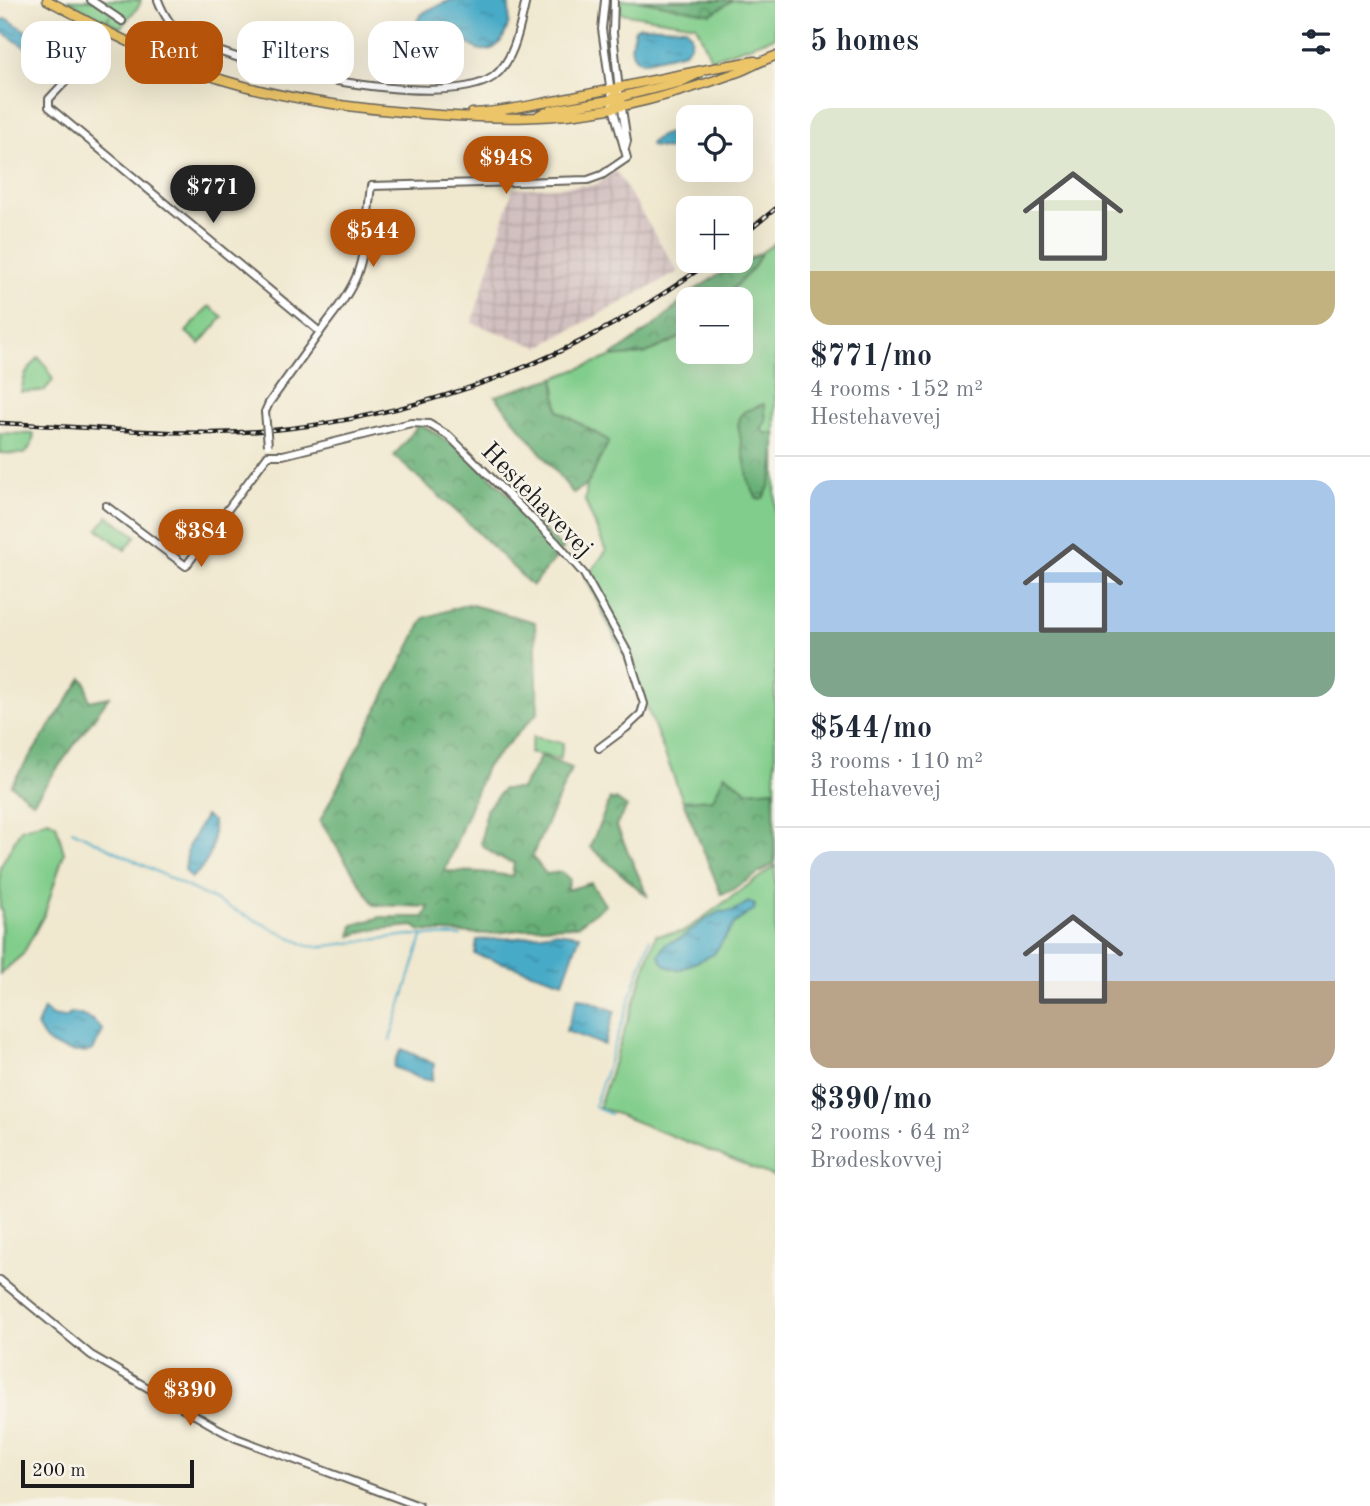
<!DOCTYPE html>
<html lang="en">
<head>
<meta charset="utf-8">
<style>
	body { margin:0; font-family:"Old Standard TT",serif; background:#f2f2f3; color:#1f2937; height:100vh; display:flex; flex-direction:column; font-size:26px; white-space:nowrap }
	* { box-sizing:border-box; margin:0 }
	p { font-size:23px; color:#747a83 }
	.icon { flex:none; width:38px; height:38px; fill:none; stroke:currentColor; stroke-width:2; stroke-linecap:round; stroke-linejoin:round }
	.map { position:relative; flex:1; overflow:hidden }
	.panel { display:flex; flex-direction:column; background:#fff; width:595px }
	.panel>* { flex:none }
	.guide { position:absolute; left:21px; top:21px; width:648px; height:63px; display:flex; gap:14px }
	.controls { position:absolute; left:676px; top:105px; display:grid; gap:14px }
	.controls a { display:grid; place-items:center; width:77px; height:77px; border-radius:14px; background:#fff; box-shadow:0 7px 28px #0002; font-size:35px }
	.scale { position:absolute; left:21px; bottom:18px; width:173px; box-sizing:border-box; padding-left:7px; border:4px solid #1c1c1c; border-top:0; font-size:19px; line-height:24px; white-space:nowrap; color:#1c1c1c; -webkit-text-stroke:5px #f7f3e8; paint-order:stroke }
	.price { position:absolute; translate:-50% -60px; padding:0 16px; border-radius:24px; background:#b45309; color:#fff; font-size:23px; line-height:46px; filter:drop-shadow(0 2px 4px #0008) }
	.price::after { content:''; position:absolute; left:50%; top:42px; width:21px; height:16px; margin-left:-10px; background:inherit; clip-path:polygon(0 0,100% 0,50% 100%) }
	.price.on { background:#222; color:#fff }
	ul { padding:0; list-style:none }
	li { display:grid; align-content:center; gap:14px; height:371px; padding:0 35px }
	li+li { border-top:2px solid #e0e1e3 }
	li span { display:grid; place-items:center; height:217px; border-radius:21px; color:#555 }
	li>.icon { margin-inline-start:auto }
	span .icon { width:126px; height:126px; fill:#fffc; stroke-width:1 }
	li b { font-size:30px }
	h2 { display:flex; justify-content:space-between; align-items:center; height:84px; padding:0 35px; font-size:30px }
	.pill { padding:0 24px; border-radius:21px; background:#fff; box-shadow:0 7px 28px #0002; font-size:24px; line-height:63px }
	.pill.on { background:#b45309; color:#fff }
	main { display:flex; flex:1; min-height:0 }
	.map>svg:first-child { display:block }
	.industrial { fill:url(#industrial-grid) }
	.grass { fill:#81cd8b; stroke:#4e7454; stroke-width:2 }
	.forest { fill:url(#forest-crowns); stroke:#42664a; stroke-width:2 }
	.water { fill:url(#water-ripples); stroke:#326372; stroke-width:2 }
	.lines { fill:none; stroke-linecap:round; stroke-linejoin:round }
	.stream { stroke:#47aac7; stroke-width:2 }
	.minor-casing { stroke:#66635b; stroke-width:10 }
	.major-casing { stroke:#66635b; stroke-width:11 }
	.minor { stroke:#fff; stroke-width:6 }
	.major { stroke:#edc569; stroke-width:8 }
	.rail-casing { stroke:#1c1c1c; stroke-width:4.5 }
	.rail { stroke:#f7f3e8; stroke-width:2; stroke-dasharray:5; stroke-linecap:butt }
	.minor-bridge-casing { stroke:#66635b; stroke-width:10; stroke-linecap:butt }
	.minor-bridge { stroke:#fff; stroke-width:6 }
	.labels { text-anchor:middle; stroke-width:5; stroke-linejoin:round; paint-order:stroke }
	.street-label { font-size:26px; fill:#1c1c1c; stroke:#f7f3e8 }
</style>
</head>
<body>
<main>
<div class="map">
<svg width="775" height="1506" viewBox="0 0 775 1506">
	<defs>
		<pattern id="industrial-grid" width="8" height="8" patternUnits="userSpaceOnUse" patternTransform="scale(1.75)"><rect width="8" height="8" fill="#d2bfc0"/><path d="M0 4h8M4 0v8" fill="none" stroke="#b4a4a4"/></pattern>
		<pattern id="forest-crowns" width="20" height="18" patternUnits="userSpaceOnUse" patternTransform="scale(1.75)"><rect width="20" height="18" fill="#68b077"/><path d="M2 6a3 3 0 1 1 6 0M12 15a3 3 0 1 1 6 0" fill="none" stroke="#558e61"/></pattern>
		<pattern id="water-ripples" width="26" height="14" patternUnits="userSpaceOnUse" patternTransform="scale(1.75)"><rect width="26" height="14" fill="#47aac7"/><path d="M2 4q2-2 4 0t4 0M15 11q2-2 4 0t4 0" fill="none" stroke="#3a8aa1"/></pattern>
	</defs>
	<rect width="100%" height="100%" fill="#f7f3e8"/>
	<filter id="ink" filterUnits="userSpaceOnUse"><feTurbulence type="fractalNoise" baseFrequency=".0143" numOctaves="2"/><feDisplacementMap in="SourceGraphic" scale="14" xChannelSelector="R" yChannelSelector="G"/><feConvolveMatrix kernelMatrix="1 2 1 2 8 2 1 2 1" color-interpolation-filters="sRGB"/></filter>
	<filter id="wash" filterUnits="userSpaceOnUse"><feTurbulence type="fractalNoise" baseFrequency=".00686" numOctaves="4" result="noise"/><feDisplacementMap in="SourceGraphic" scale="28" xChannelSelector="R" yChannelSelector="G"/><feGaussianBlur stdDeviation="1.57" result="paint"/><feColorMatrix in="noise" values="0 0 0 0 0 0 0 0 0 0 0 0 0 0 0 0 0 1.4 0 .05"/><feComposite in="paint" operator="in"/></filter>
	<g filter="url(#wash)">
		<rect width="100%" height="100%" fill="#f0e8cf"/>
		<path class="industrial" d="M616 171 678 272 539 347 472 323 513 189 595 185Z"/>
		<path class="grass" d="M67 0H141L139 6 120 28 107 21 110 15 106 21Z
			M621 0H775V37L711 59 696 25 620 13Z
			M775 243V793L773 790 747 791 725 775 713 799 683 801 638 684 586 578 606 551 585 501 587 485 609 441 558 410 554 378 610 357 644 354 688 334V352H740V299H723L754 267 761 253Z
			M209 306 223 317 200 344 186 332Z
			M38 357 46 366 53 380 44 391 21 392 25 375Z
			M0 433 34 434 32 444 25 454 0 453Z
			M108 516 136 536 125 550 98 529Z
			M533 737 563 743 560 759 530 753Z
			M48 820 56 824 64 853 45 913 23 954 0 974 2 911 0 908V867L21 829Z
			M775 866V1177L599 1107 656 935 683 932Z"/>
		<path class="forest" d="M638 0H733L711 14Z
			M761 253 754 267 723 299H688V334L644 354 610 357 659 322 693 291 726 270Z
			M554 378 558 411 609 441 587 485 573 493 495 396Z
			M764 404 766 421 761 429 765 433H775C775 454 775 482 763 498L757 499 749 483 738 425 741 415 745 411Z
			M419 424C471 449 521 509 563 549L532 586 456 511 394 456Z
			M468 604 535 622 538 712 486 767 445 871 481 872 512 876 514 863 497 857 481 844 486 810 503 789H521L541 756 572 768 532 856 546 874 561 872 570 879 567 890 591 883 605 905 577 926 540 927 490 934 421 931 414 926 369 930 351 936 353 925 381 917H424L429 907 374 905 320 821 424 618Z
			M82 678 86 683 89 701 109 697 33 802 11 785Z
			M725 774 747 791 774 789 775 863 730 891 721 894 683 801 713 799Z
			M610 799 614 801 616 799 627 807 616 825 648 897 590 847Z"/>
		<path class="water" d="M451 0H507C514 16 505 54 481 50 471 48 465 39 457 37 440 32 431 43 416 25 419 9 438 7 451 0Z
			M4 19 9 20 44 43 42 51 34 53 2 32 0 23Z
			M640 26 686 28C695 36 692 44 685 52L642 62C627 56 631 42 635 29Z
			M688 130V152L651 146 650 144C658 133 675 132 688 130Z
			M205 816 213 821C214 847 212 862 191 878L185 870 188 847Z
			M749 902 755 905 754 910 735 923 714 954 679 970C669 969 662 964 659 955L665 944 681 938 706 919 719 912 733 911Z
			M554 932 580 935 563 982 475 954 477 940 517 938Z
			M578 997 615 1011 604 1045 566 1031Z
			M44 1009 52 1016 65 1018 72 1013C86 1016 95 1019 103 1031L93 1050C80 1055 57 1050 47 1041 43 1038 40 1031 37 1026Z
			M402 1049 434 1064 432 1081 419 1078 394 1067 396 1059Z"/>
		<g class="lines">
			<path class="stream" d="M72 830 308 946 319 947 409 935 461 936
				M390 1040 422 937
				M610 1114 596 1108 595 1104 650 939"/>
		</g>
	</g>
	<g filter="url(#ink)">
		<g class="lines">
			<defs>
				<path id="minor" d="M91 0 122 21
					M158 0C163 13 170 26 182 34 232 67 442 112 493 77 515 61 520 25 526 0
					M605 0 602 29 611 93
					M614 0 613 33 619 91
					M104 40 49 99V107L320 332 269 403 265 412
					M621 102 627 141 625 148
					M320 332C332 315 348 297 356 277 367 249 367 215 371 186L588 180 602 175 627 158 612 104
					M106 506 186 566 268 455H283L411 423 429 424 449 436 556 542 584 574 628 653 644 704 641 714 626 728 599 748
					M0 1280 91 1355 219 1429 236 1438 419 1506"/>
				<path id="major" d="M47 0C94 25 141 50 191 69 270 99 356 109 440 115 500 119 554 120 614 108 656 99 701 86 741 71 753 66 763 60 775 56
					M613 108 624 96 681 82 700 73
					M472 113C500 112 526 106 553 101 620 88 687 71 755 61
					M539 115 552 110 609 100 615 96 618 87"/>
			</defs>
			<use href="#minor" class="minor-casing"/>
			<use href="#major" class="major-casing"/>
			<use href="#minor" class="minor"/>
			<use href="#major" class="major"/>
			<defs>
				<path id="rail" d="M740 238 775 209
					M0 423C70 426 142 433 212 433 347 432 496 390 613 324 647 305 680 283 711 261"/>
			</defs>
			<use href="#rail" class="rail-casing"/>
			<use href="#rail" class="rail"/>
			<defs>
				<path id="minor-bridge" d="M265 412 268 445"/>
			</defs>
			<use href="#minor-bridge" class="minor-bridge-casing"/>
			<use href="#minor-bridge" class="minor-bridge"/>
		</g>
	</g>
	<g class="labels">
		<g class="street-label">
			<text transform="translate(538 499) rotate(46)" y="9">Hestehavevej</text>
		</g>
	</g>
</svg>
<div class="controls">
<a><svg class="icon" aria-label="locate" viewBox="0 0 24 24"><circle cx="12" cy="12" r="6"/><path d="M12 2v4M12 18v4M2 12h4M18 12h4"/></svg></a>
<a>+</a>
<a>−</a>
</div>
<div class="scale">200 m</div>
<b class="price" style="left:506px;top:196px">$948</b>
<b class="price on" style="left:213px;top:225px">$771</b>
<b class="price" style="left:373px;top:269px">$544</b>
<b class="price" style="left:201px;top:569px">$384</b>
<b class="price" style="left:190px;top:1428px">$390</b>
<div class="guide">
<a class="pill">Buy</a>
<a class="pill on">Rent</a>
<a class="pill">Filters</a>
<a class="pill">New</a>
</div>
</div>
<section class="panel">
<h2>5 homes<svg class="icon" aria-label="filters" viewBox="0 0 24 24"><path d="M4 7h16M4 17h16"/><circle cx="9" cy="7" r="2"/><circle cx="15" cy="17" r="2"/></svg></h2>
<ul>
<li><span style="background:linear-gradient(#dfe7d0 75%,#c2b280 0)"><svg class="icon" aria-label="home" viewBox="0 0 24 24"><path d="M3 11l9-7 9 7M6 9v11h12V9"/></svg></span><div><b>$771/mo</b><p>4 rooms · 152 m²</p><p>Hestehavevej</p></div></li>
<li><span style="background:linear-gradient(#a9c7e8 70%,#7fa58c 0)"><svg class="icon" aria-label="home" viewBox="0 0 24 24"><path d="M3 11l9-7 9 7M6 9v11h12V9"/></svg></span><div><b>$544/mo</b><p>3 rooms · 110 m²</p><p>Hestehavevej</p></div></li>
<li><span style="background:linear-gradient(#c9d6e8 60%,#b9a48a 0)"><svg class="icon" aria-label="home" viewBox="0 0 24 24"><path d="M3 11l9-7 9 7M6 9v11h12V9"/></svg></span><div><b>$390/mo</b><p>2 rooms · 64 m²</p><p>Brødeskovvej</p></div></li>
</ul>
</section>
</main>
</body>
</html>
